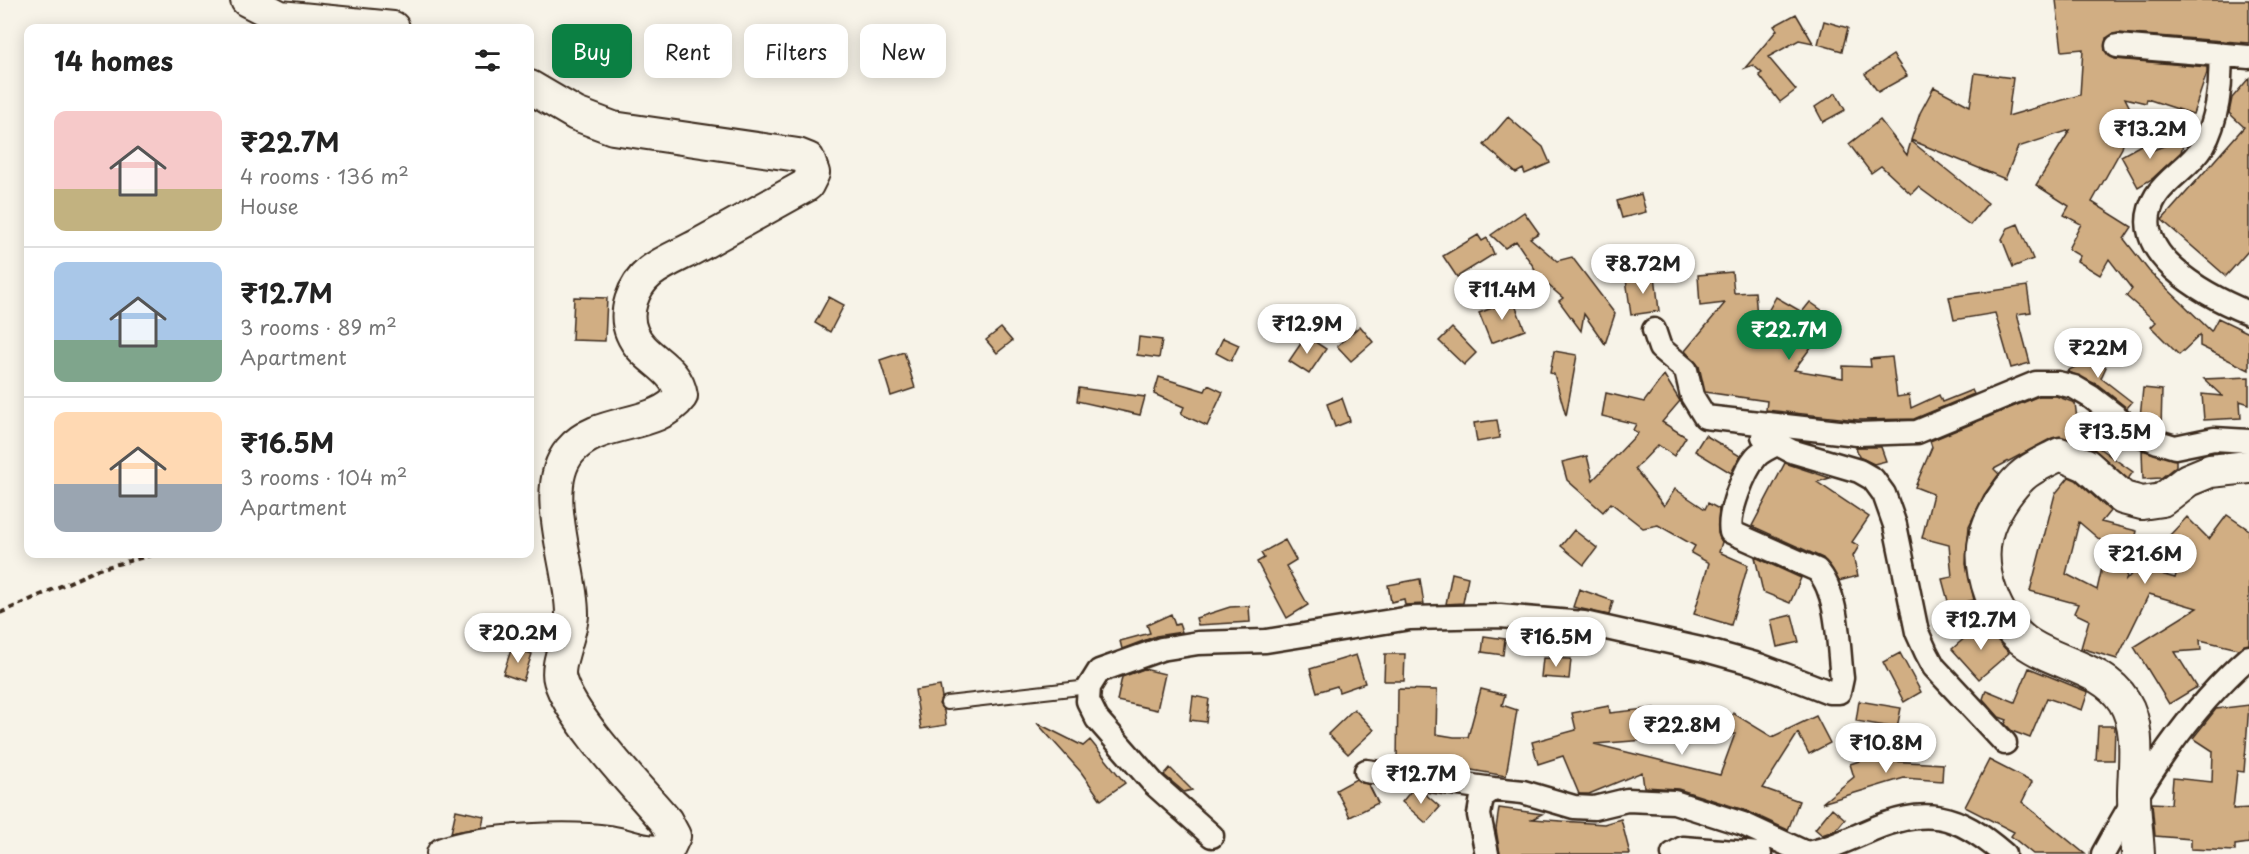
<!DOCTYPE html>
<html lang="en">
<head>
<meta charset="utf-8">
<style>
	body { margin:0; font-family:"Playpen Sans",sans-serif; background:#f6f6f6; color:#222; height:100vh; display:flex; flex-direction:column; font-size:22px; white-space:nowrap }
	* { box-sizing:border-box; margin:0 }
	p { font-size:20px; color:#767676 }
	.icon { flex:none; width:33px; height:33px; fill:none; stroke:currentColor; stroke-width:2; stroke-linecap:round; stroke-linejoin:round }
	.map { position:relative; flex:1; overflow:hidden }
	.drawer { position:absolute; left:24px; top:24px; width:510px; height:534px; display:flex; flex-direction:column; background:#fff; border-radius:12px; box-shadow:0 3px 15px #0003 }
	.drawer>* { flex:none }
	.top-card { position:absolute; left:552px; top:24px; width:570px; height:54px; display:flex; gap:12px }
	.price { position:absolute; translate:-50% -51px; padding:0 14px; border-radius:21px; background:#fff; color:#222; font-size:20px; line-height:39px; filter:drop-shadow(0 2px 3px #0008) }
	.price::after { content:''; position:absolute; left:50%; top:36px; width:18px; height:14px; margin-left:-9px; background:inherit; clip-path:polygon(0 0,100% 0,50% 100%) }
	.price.active { background:#0b8043; color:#fff }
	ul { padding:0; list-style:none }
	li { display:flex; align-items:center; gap:18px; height:150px; padding:0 30px }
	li+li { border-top:2px solid #e0e0e0 }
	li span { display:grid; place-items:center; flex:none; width:168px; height:120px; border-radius:12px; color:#555 }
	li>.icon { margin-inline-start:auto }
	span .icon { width:72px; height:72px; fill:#fffc; stroke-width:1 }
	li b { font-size:26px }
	h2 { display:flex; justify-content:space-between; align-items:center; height:72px; padding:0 30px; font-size:26px }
	.chip { padding:0 21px; border-radius:12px; background:#fff; box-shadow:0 3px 15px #0003; font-size:21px; line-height:54px }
	.chip.active { background:#0b8043; color:#fff }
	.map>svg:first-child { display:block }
	.building { fill:#d1ae83; stroke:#3b2a1e; stroke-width:1.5; fill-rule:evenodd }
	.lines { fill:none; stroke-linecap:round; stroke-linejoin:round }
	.lane-casing { stroke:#3b2a1e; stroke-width:16 }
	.street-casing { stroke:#3b2a1e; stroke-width:27 }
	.secondary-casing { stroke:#3b2a1e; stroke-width:36 }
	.path { stroke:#3b2a1e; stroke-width:4; stroke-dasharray:6 4.5; stroke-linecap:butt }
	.lane { stroke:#f7f3e8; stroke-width:12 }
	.street { stroke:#f7f3e8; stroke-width:22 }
	.secondary { stroke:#f7f3e8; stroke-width:32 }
</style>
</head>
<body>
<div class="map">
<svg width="2249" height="854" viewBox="0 0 2249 854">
	<rect width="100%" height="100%" fill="#f7f3e8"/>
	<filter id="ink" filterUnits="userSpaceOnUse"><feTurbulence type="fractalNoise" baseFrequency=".0167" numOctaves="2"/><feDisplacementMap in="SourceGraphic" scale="12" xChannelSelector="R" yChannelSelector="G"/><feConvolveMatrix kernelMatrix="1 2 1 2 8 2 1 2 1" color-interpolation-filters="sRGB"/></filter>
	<g filter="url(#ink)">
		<path class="building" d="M2056 0H2249V43L2118 33 2106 38 2105 51 2115 59 2207 67V73L2193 114 2147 99 2146 103 2125 98 2132 112 2122 148 2092 202 2132 227 2124 239 2149 271 2211 331 2218 318 2249 333V370L2200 346V335L2179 355 2151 327 2156 322 2126 296 2132 289 2109 259 2100 275 2077 261 2080 256 2068 249 2081 224 2064 215 2069 206 2036 185 2070 130 2018 147 2005 179 1911 140 1920 113 1934 87 1970 106 1975 73 2013 78 2008 116 2080 95 2083 49 2062 51Z
			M1796 14 1813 43 1799 40 1768 57 1796 90 1780 102 1759 75 1762 73 1753 65 1745 68 1777 30 1774 26Z
			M1824 21 1848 28 1842 51 1818 44Z
			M1893 55 1907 76 1878 92 1865 74Z
			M2249 78V250L2226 276 2162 220 2244 127 2229 113 2232 98Z
			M1836 93 1845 110 1823 122 1815 107Z
			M1508 117 1543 147 1550 163 1525 174 1523 169 1516 173 1484 145Z
			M1880 120 1907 155 1911 141 1988 203 1970 225 1918 187 1911 194 1881 166 1871 173 1849 144Z
			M2185 138 2181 152 2152 179 2138 187 2121 156 2148 141 2153 150Z
			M1641 194 1646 212 1622 218 1617 201Z
			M1524 212 1539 233 1530 238 1557 261 1572 257 1615 314 1605 344 1584 314 1581 331 1559 301 1563 298 1533 272 1535 269 1516 241 1505 248 1491 235Z
			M2018 224 2033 259 2013 267 2002 239 2008 228Z
			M1478 235 1482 241 1487 238 1494 254 1457 277 1443 256Z
			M1732 272 1734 293 1755 292 1758 329 1776 297 1802 312 1810 302 1833 318 1794 370 1843 378V366L1871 367 1870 359 1892 357 1897 397 1909 395 1911 408 1939 395 1942 402 1972 390 1974 394 1914 419 1858 420 1766 410 1767 401 1705 392 1699 366 1685 351 1725 303 1700 306 1698 275Z
			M1655 275 1659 311 1631 315 1626 279Z
			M2027 286 2031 312 2017 314 2030 363 2011 368 1995 313 1954 320 1949 297Z
			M574 297 607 298 605 341 572 340Z
			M829 297 844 305 830 332 815 323Z
			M1513 300 1525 330 1491 343 1479 313Z
			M1360 326 1373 342 1351 361 1337 346Z
			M1001 328 1012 341 997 353 986 340Z
			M1452 328 1476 353 1464 365 1439 341Z
			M1306 336 1326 349 1309 374 1289 361Z
			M1139 337 1162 340 1159 358 1137 355Z
			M1223 338 1239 345 1231 361 1216 353Z
			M1554 351 1577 355 1566 416 1554 374 1550 373Z
			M904 352 915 388 891 396 880 360Z
			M2091 359 2106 367 2101 378 2132 402 2127 408 2098 385 2067 371Z
			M1664 375 1680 401 1662 422 1686 437 1674 456 1658 445 1635 469 1664 506 1675 489 1705 509 1708 503 1719 509 1718 533 1722 542 1719 552 1748 565 1731 625 1694 614 1709 563 1691 553 1695 546 1658 525 1643 528 1611 503 1603 512 1567 480 1562 462 1587 456 1593 480 1638 433 1633 430 1636 424 1602 416 1606 393 1644 402Z
			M1159 377 1205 391 1208 385 1223 392 1207 426 1181 414 1184 407 1154 394Z
			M2249 377V404L2240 401 2241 418 2204 420 2202 394 2222 396 2204 379Z
			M1079 388 1145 397 1140 415 1077 401Z
			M2143 388 2162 390 2161 429 2140 418Z
			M2039 396H2056L2075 403 2080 443 2060 436 2052 438 1994 469 1999 474 1984 495 1969 526 1966 564 1974 600 1949 605 1942 579 1952 577 1949 545 1922 538 1933 494 1915 487 1932 447 1930 441Z
			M1342 398 1350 421 1335 427 1327 404Z
			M1497 420 1500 438 1477 442 1474 423Z
			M1705 435 1740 456 1731 473 1695 451Z
			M2096 446 2133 472 2128 479 2094 449Z
			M1856 447H1881L1886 461 1874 464 1859 457Z
			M2142 450 2176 460V466L2161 478 2143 479Z
			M1785 463 1830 478 1817 482 1869 517 1852 542 1859 546 1853 556 1858 576 1839 581 1823 558 1752 526Z
			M2069 477 2076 480 2110 511 2101 522 2137 531 2126 580 2138 567 2175 578 2183 550 2169 536 2187 517 2209 539 2227 515 2249 530V644L2238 649 2200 640 2201 650 2175 652 2197 687 2169 704 2134 647 2197 608 2149 594 2117 659 2081 648 2089 620 2074 613 2078 604 2030 591 2055 494ZM2079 522 2107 546 2097 590 2066 574Z
			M1574 530 1597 548 1584 565 1561 546Z
			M1285 540 1296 560 1286 566 1308 605 1287 618 1257 562 1264 558 1261 553Z
			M1755 557 1801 578 1790 603 1763 592Z
			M1452 573 1468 577 1463 603 1446 604Z
			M1420 579 1424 604 1405 605 1404 599 1391 602 1388 585Z
			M1579 589 1613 601 1609 615 1573 607Z
			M1249 606 1250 622 1198 625 1196 618 1230 607Z
			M1171 614 1175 625 1179 624 1182 632 1156 636 1122 649 1120 641 1150 633 1147 625Z
			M1792 615 1799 642 1777 647 1771 620Z
			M1982 623 2009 653 1979 679 1952 649Z
			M1484 636 1505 639 1503 655 1482 652Z
			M512 647 532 654 523 681 503 674Z
			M1900 653 1921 692 1904 702 1883 662Z
			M1385 654H1405L1404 681H1384Z
			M1356 655 1365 683 1339 692 1337 686 1317 692 1310 669Z
			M1543 658 1571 659 1569 679 1541 677Z
			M2029 668 2088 692 2082 710 2047 698 2030 738 2012 731 2005 724 2007 720 1999 717 1983 699 1986 690 2015 702Z
			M1144 669 1165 674 1157 710 1117 701 1122 677Z
			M940 686 942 697 939 704 944 711 946 725 921 729 915 690Z
			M1398 689 1437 690 1436 734 1454 737H1468L1481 689 1505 695 1502 705 1517 710 1506 776 1442 765V768L1397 762Z
			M1193 696 1209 699 1206 722 1190 720Z
			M1859 701 1901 708 1897 728 1856 721Z
			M2249 705 2244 772 2237 771 2233 809 2249 808V843L2235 845V851L2191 849V839L2155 836 2152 803 2171 804 2173 778 2212 782 2213 751 2193 738 2216 709Z
			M1609 706 1610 713 1654 708 1655 718 1702 714 1729 723 1733 713 1772 737 1816 716 1830 743 1809 754 1798 733 1763 788 1799 801 1788 830 1747 811 1678 789 1644 787 1642 772 1589 794H1579L1563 756 1538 764 1532 742 1576 730 1572 713ZM1724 734H1735L1720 775 1594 744Z
			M1354 709 1374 730 1348 754 1328 734Z
			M1037 723 1083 746 1090 740 1125 783 1101 800 1081 772Z
			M2098 726H2115L2114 760H2096Z
			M1893 750 1891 761 1943 764 1942 781 1904 778 1822 803 1854 777 1850 764Z
			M1989 760 2032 782 2022 802 2085 854H2033L2011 836 2014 832 1965 807Z
			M1170 768 1192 790 1184 792 1164 775Z
			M1356 779 1369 785 1378 803 1350 817 1336 790Z
			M1411 791 1424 793 1440 807 1426 823 1402 802Z
			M1499 808 1542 814 1532 819 1604 824 1621 819 1630 854H1500L1496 829Z
			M1832 808 1845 819 1836 830 1822 835 1815 829Z
			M456 810 484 816 482 827 451 833Z"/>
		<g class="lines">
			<defs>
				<path id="lane" d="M947 703 1089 687"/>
				<path id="street" d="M2117 46 2249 57
					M2220 56C2222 84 2217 122 2203 146 2191 166 2168 177 2156 196 2122 252 2207 296 2249 313
					M1654 330 1660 348 1686 370 1692 396 1705 417 1857 434 1917 432 2036 383H2058L2074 387 2091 397 2139 434 2158 442 2175 447 2214 439 2249 441
					M1763 436 1791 451 1859 471 1873 479 1884 494 1895 525 1917 632 1926 652 1934 667 2005 743
					M1366 771 1493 789
					M1212 836 1154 784 1097 719 1088 701 1089 687 1099 671 1161 649 1198 643 1266 641 1410 618 1500 616 1584 623 1705 650 1759 665 1829 692H1839L1842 678C1838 647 1839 593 1817 570L1731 532C1727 514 1744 471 1756 457 1761 451 1770 448 1776 444
					M1487 854 1479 815 1482 797 1493 789 1523 792 1574 807 1594 808 1627 800 1674 802 1743 824 1806 853
					M1673 854 1683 848 1760 854
					M1801 854C1824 851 1845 841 1866 832 1926 805 1956 813 2004 854
					M2103 854C2142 783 2187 711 2249 657"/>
				<path id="secondary" d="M247 0 280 17 393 28
					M443 854C481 840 568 836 609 842 632 846 642 854 667 851L674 836 666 821C638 788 571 719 560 680 555 664 572 633 572 614 572 567 538 489 570 451 598 417 656 430 681 396 677 366 643 360 632 333 623 313 633 286 650 272 664 261 683 254 699 245 735 225 771 205 807 185L813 173 808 159 798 155 613 128 576 114 530 87
					M2138 854C2137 834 2134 815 2134 795 2134 766 2141 728 2124 701 2103 667 2054 664 2024 641 1995 619 1977 571 1986 535 1990 516 2007 490 2021 477 2031 467 2047 461 2060 454L2086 465 2123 498 2142 503 2162 500 2188 480 2210 471 2249 467"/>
			</defs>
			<use href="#lane" class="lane-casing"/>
			<use href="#street" class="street-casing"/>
			<use href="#secondary" class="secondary-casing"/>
			<path class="path" d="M0 613 99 569 155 554"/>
			<use href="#lane" class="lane"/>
			<use href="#street" class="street"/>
			<use href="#secondary" class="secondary"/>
		</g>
	</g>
</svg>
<b class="price" style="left:2150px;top:160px">₹13.2M</b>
<b class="price" style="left:1643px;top:295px">₹8.72M</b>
<b class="price" style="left:1502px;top:321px">₹11.4M</b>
<b class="price" style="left:1307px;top:355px">₹12.9M</b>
<b class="price active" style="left:1789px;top:361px">₹22.7M</b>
<b class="price" style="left:2098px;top:379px">₹22M</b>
<b class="price" style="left:2115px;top:463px">₹13.5M</b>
<b class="price" style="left:2145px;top:585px">₹21.6M</b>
<b class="price" style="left:1981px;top:651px">₹12.7M</b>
<b class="price" style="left:518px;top:664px">₹20.2M</b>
<b class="price" style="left:1556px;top:668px">₹16.5M</b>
<b class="price" style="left:1682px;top:756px">₹22.8M</b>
<b class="price" style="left:1886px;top:774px">₹10.8M</b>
<b class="price" style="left:1421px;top:805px">₹12.7M</b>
<div class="top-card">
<a class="chip active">Buy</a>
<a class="chip">Rent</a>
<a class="chip">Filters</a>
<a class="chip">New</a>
</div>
<section class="drawer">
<h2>14 homes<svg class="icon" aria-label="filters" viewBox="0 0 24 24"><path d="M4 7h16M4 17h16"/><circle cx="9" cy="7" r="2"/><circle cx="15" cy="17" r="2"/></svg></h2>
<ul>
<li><span style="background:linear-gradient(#f6c9c9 65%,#c2b280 0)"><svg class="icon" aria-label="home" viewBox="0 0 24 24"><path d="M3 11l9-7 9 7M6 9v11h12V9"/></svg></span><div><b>₹22.7M</b><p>4 rooms · 136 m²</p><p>House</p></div></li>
<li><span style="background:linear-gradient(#a9c7e8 65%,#7fa58c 0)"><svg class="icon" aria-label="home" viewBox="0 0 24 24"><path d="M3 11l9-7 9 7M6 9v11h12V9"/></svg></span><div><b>₹12.7M</b><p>3 rooms · 89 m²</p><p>Apartment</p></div></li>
<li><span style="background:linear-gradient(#ffd9b3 60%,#9aa5b1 0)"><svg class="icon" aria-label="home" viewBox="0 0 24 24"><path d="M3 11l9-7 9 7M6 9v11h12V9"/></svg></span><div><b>₹16.5M</b><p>3 rooms · 104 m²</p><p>Apartment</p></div></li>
</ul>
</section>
</div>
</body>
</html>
